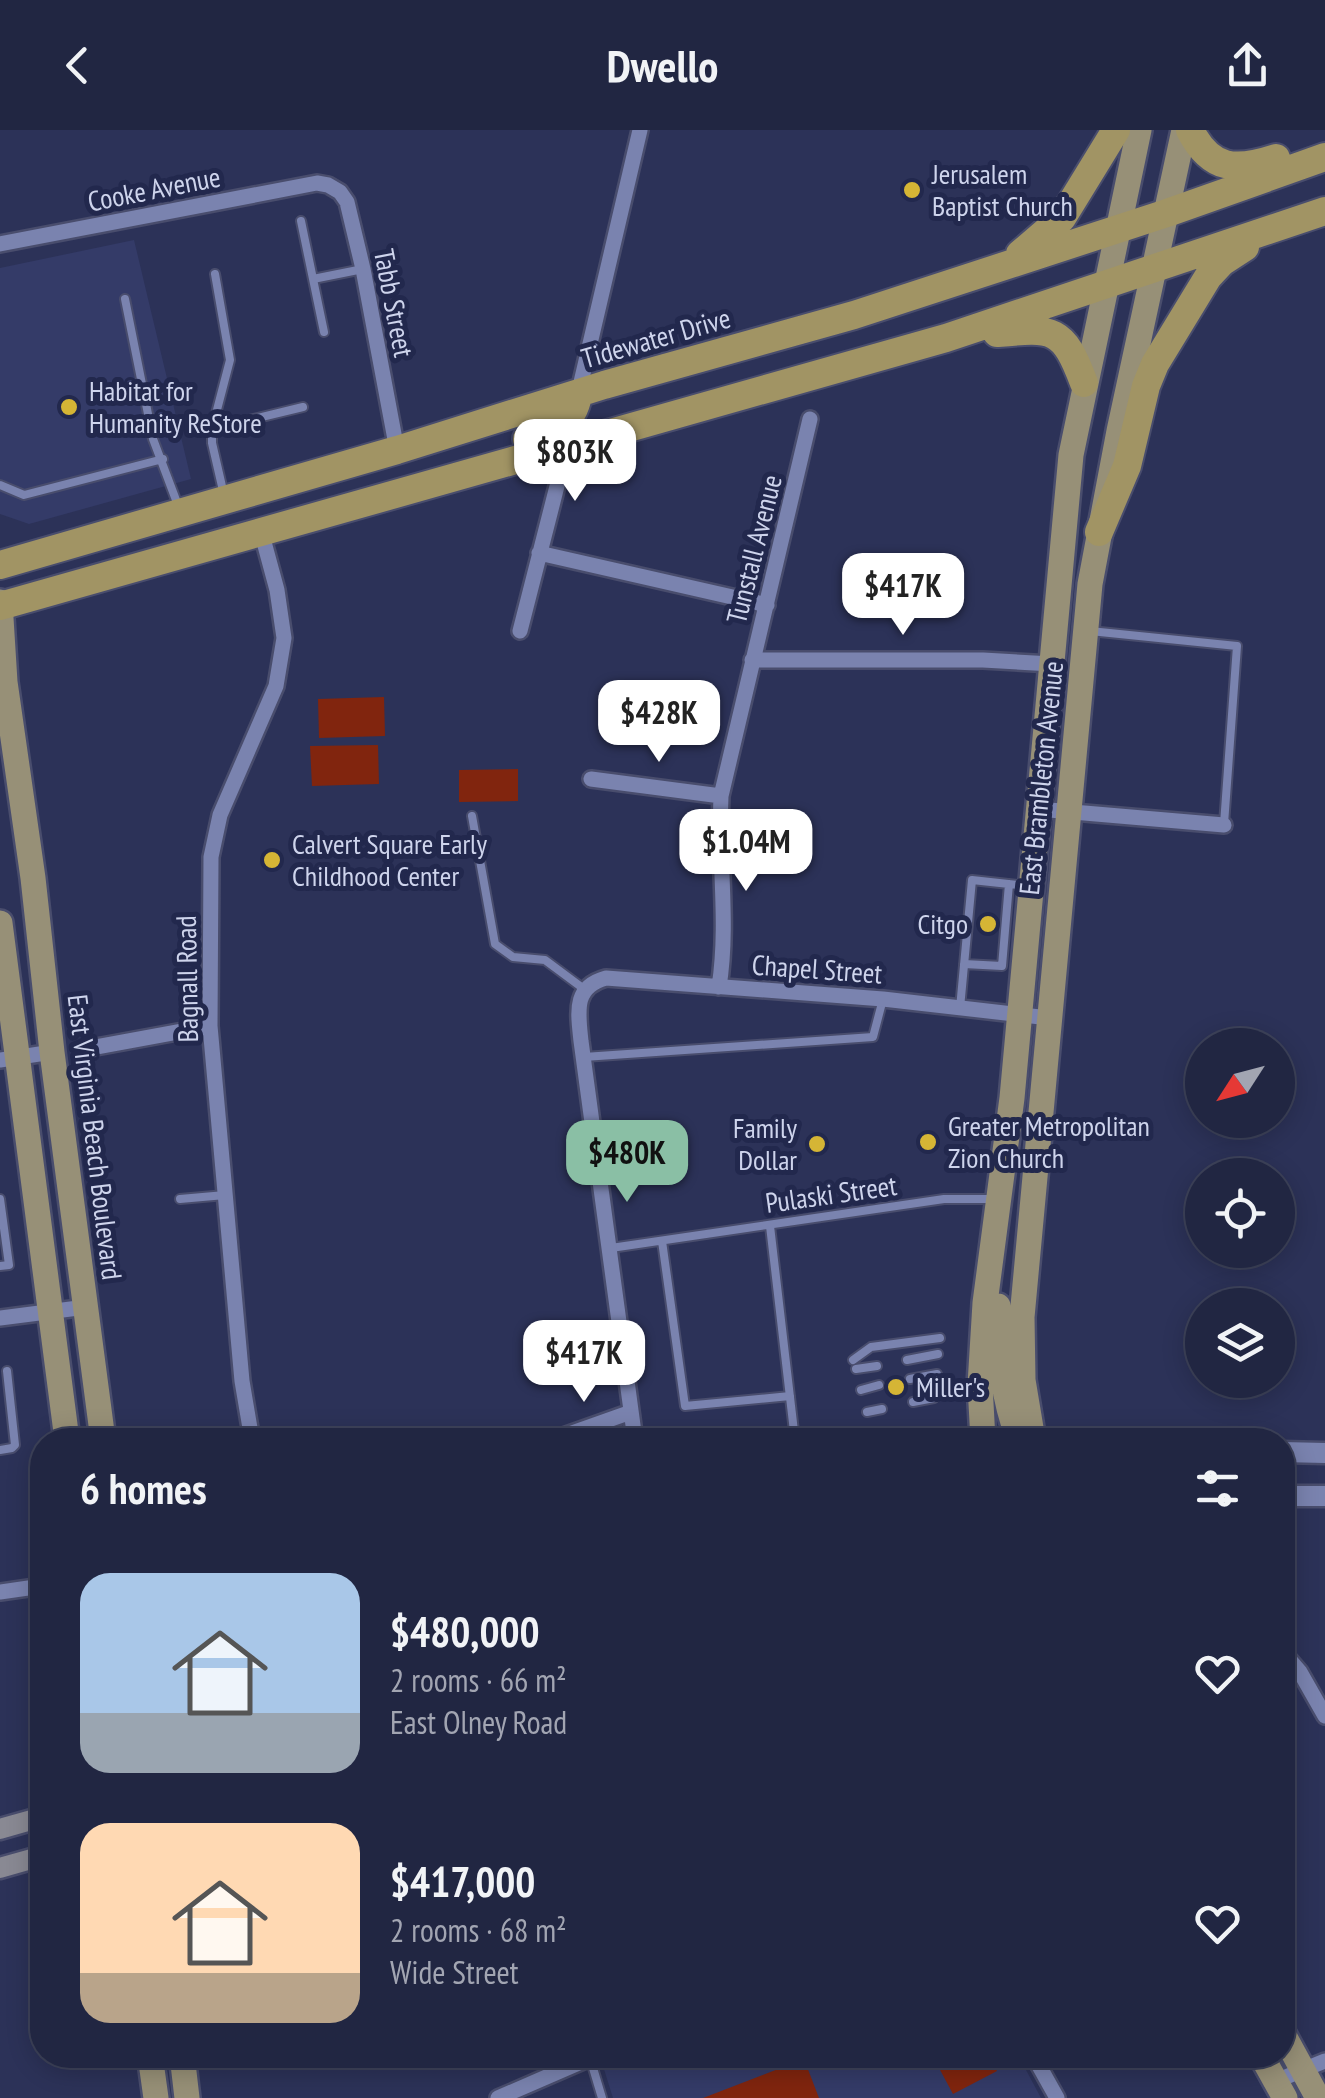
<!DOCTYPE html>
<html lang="en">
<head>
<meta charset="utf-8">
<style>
	body { margin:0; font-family:"PT Sans Narrow",sans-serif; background:#2d324d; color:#f1f3f6; height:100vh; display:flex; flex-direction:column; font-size:38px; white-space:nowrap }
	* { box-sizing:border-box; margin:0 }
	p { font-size:32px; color:#a2a5b2 }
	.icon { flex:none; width:55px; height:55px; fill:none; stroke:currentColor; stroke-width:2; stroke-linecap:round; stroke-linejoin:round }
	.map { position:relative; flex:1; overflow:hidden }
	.details { position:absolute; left:30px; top:1298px; width:1265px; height:640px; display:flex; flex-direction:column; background:#212642; border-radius:40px; box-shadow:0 5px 25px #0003,0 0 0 2px #3e435b }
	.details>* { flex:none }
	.needle { width:65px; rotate:234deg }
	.fabs { position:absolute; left:1185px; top:898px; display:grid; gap:20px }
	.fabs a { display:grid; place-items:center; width:110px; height:110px; border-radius:50%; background:#212642; box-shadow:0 5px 25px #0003,0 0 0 2px #3e435b; font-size:50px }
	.price { position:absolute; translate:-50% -85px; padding:0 22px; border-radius:20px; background:#fff; color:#222; font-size:32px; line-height:65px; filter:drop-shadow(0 2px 5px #0008) }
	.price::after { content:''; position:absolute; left:50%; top:60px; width:30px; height:22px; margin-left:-15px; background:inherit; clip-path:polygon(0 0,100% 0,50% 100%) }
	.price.selected { background:#8abfa5; color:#111 }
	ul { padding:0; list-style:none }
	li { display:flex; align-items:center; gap:30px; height:250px; padding:0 50px }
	li span { display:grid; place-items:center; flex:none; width:280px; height:200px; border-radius:30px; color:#555 }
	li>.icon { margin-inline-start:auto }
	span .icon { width:120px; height:120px; fill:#fffc; stroke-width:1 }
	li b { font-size:42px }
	h2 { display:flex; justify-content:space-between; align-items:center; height:120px; padding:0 50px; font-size:42px }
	header { display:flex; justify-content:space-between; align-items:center; height:130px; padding:0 50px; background:#212642; font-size:45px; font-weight:800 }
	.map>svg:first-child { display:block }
	.built { fill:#343b68 }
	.green { fill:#81250e }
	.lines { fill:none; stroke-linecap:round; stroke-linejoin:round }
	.service-casing { stroke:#494d6d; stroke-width:12 }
	.minor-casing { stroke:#494d6d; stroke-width:20 }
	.tertiary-casing { stroke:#494d6d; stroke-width:25 }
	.secondary-casing { stroke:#494d6d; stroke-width:25 }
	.primary-casing { stroke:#494d6d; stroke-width:30 }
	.trunk-casing { stroke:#494d6d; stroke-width:32 }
	.service { stroke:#7a83af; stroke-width:8 }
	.minor { stroke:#7a83af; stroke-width:15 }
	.tertiary { stroke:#7a83af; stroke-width:20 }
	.secondary { stroke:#898993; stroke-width:20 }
	.primary { stroke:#979077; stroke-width:25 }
	.trunk { stroke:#a19464; stroke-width:28 }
	.poi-dot { fill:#d5b535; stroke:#22284d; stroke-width:4 }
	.labels { text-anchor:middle; stroke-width:10; stroke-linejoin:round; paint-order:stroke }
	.poi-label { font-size:28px; fill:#ced4ec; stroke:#22284d; text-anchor:start }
	.street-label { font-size:28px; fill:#ced4ec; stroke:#22284d }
</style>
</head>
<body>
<header><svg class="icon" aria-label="back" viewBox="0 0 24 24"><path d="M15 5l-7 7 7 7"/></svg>Dwello<svg class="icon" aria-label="share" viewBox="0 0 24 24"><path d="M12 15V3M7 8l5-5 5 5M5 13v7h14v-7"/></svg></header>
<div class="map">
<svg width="1325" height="1968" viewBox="0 0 1325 1968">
	<rect width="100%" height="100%" fill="#2c3258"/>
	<path class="built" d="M134 110 191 349 29 394 0 384V138Z
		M629 1925H724L733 1929 743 1925H1018L1041 1968H613L603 1936Z"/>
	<path class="green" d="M384 567 385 606 319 608 318 569Z
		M378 615 379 654 312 656 310 616Z
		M518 639V671L459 672V640Z
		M932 1925H988L997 1941 953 1964Z
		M804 1929 819 1968H703Z"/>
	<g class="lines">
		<defs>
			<path id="service" d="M301 91 313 149
				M215 144 230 230 212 299V313L224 365
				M125 169 153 309 179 378
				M324 202 313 149 363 139
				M212 299 303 277
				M0 355 24 365 163 329
				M1090 501 1237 516 1224 694
				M472 686 495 814 513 827 545 830 584 859
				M964 834 1002 836 1009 754
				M960 878 972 750 1027 756
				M584 927 873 907 883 869
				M0 1069 9 1135 0 1136
				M180 1069 225 1065
				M770 1096 795 1310
				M662 1111 685 1276 790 1266
				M611 1118 944 1069H994
				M853 1230 871 1217 940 1208
				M907 1230 938 1224
				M856 1239 877 1236
				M910 1249 937 1244
				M861 1260 879 1255
				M913 1272 934 1268
				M867 1282 882 1279
				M0 1320 12 1318 15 1315 7 1241
				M590 1928 602 1968"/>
			<path id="minor" d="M0 114 317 53 328 55 340 62 347 72 363 139 397 320
				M578 265 640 0
				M539 423 767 475
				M520 501 568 313
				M752 530H983L1052 534
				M591 649 721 666
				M1038 679 1224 695
				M719 857C729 793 718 730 721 666L810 289
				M96 917 210 896
				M0 930 52 922
				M0 1188 86 1177
				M252 1310 242 1251 210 896 211 727 220 685 276 556 284 508 277 460 261 401
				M552 1310 631 1282
				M635 1310 581 911C578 882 573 857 606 848L883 869 1049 888
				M0 1462 42 1456
				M1282 1521 1300 1542 1325 1586
				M1033 1925 1057 1968
				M1276 1951 1325 1931
				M498 1968 597 1925"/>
			<path id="tertiary" d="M1282 1322 1325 1323
				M1282 1366H1325"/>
			<path id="secondary" d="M0 1699 42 1687
				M0 1738 42 1726"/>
			<path id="primary" d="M0 472 5 552 33 748 52 922 103 1310
				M0 793 67 1310
				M998 1176C1000 1225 1001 1263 1019 1310
				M983 1310 980 1255 985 1173 1012 968 1071 325 1139 0
				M1033 1310 1023 1250 1022 1187 1090 454 1119 301 1184 0
				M1282 1902 1318 1968
				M150 1925 156 1968
				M182 1925 187 1968
				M1261 1925 1285 1968"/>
			<path id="trunk" d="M1190 0C1211 41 1236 41 1276 28
				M1020 124 1062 88 1116 0
				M997 203C1054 198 1063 197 1084 253
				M527 309C554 301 573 294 578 265
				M1099 402 1127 336 1146 256 1155 234 1208 147 1222 132 1245 117
				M0 435 397 320 604 255 854 185 1167 83 1325 27
				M0 476 946 208 1325 81"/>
		</defs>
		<use href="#service" class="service-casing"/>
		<use href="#minor" class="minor-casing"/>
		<use href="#tertiary" class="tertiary-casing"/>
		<use href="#secondary" class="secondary-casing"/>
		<use href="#primary" class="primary-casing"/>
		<use href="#trunk" class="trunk-casing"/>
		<use href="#service" class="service"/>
		<use href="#minor" class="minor"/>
		<use href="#tertiary" class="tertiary"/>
		<use href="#secondary" class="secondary"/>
		<use href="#primary" class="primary"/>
		<use href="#trunk" class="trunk"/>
	</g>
	<g class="poi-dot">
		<circle cx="912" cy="60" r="10"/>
		<circle cx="69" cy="277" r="10"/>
		<circle cx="272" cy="730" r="10"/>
		<circle cx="988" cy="794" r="10"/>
		<circle cx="928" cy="1012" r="10"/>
		<circle cx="817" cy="1014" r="10"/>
		<circle cx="896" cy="1257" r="10"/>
	</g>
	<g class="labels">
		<g class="poi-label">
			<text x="932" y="54">Jerusalem<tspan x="932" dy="32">Baptist Church</tspan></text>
			<text x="89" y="271">Habitat for<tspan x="89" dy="32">Humanity ReStore</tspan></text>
			<text x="292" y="724">Calvert Square Early<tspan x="292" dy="32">Childhood Center</tspan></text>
			<text x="968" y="804" text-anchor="end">Citgo</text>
			<text x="948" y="1006">Greater Metropolitan<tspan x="948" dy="32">Zion Church</tspan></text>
			<text x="797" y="1008" text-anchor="end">Family<tspan x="797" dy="32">Dollar</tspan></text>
			<text x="916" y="1267">Miller's</text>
		</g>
		<g class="street-label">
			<text transform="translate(154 59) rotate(-11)" y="10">Cooke Avenue</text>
			<text transform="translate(394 173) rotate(79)" y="10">Tabb Street</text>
			<text transform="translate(656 208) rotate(-16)" y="10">Tidewater Drive</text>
			<text transform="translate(754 419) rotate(-76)" y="10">Tunstall Avenue</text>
			<text transform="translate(1041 648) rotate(-84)" y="10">East Brambleton Avenue</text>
			<text transform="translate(817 839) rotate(4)" y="10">Chapel Street</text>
			<text transform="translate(187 849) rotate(-91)" y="10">Bagnall Road</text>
			<text transform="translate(95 1007) rotate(83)" y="10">East Virginia Beach Boulevard</text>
			<text transform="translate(831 1064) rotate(-8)" y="10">Pulaski Street</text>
		</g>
	</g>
</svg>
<div class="fabs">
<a><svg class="needle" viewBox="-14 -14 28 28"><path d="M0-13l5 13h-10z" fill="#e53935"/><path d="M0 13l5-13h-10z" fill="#a2a5b2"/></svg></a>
<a><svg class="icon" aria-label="locate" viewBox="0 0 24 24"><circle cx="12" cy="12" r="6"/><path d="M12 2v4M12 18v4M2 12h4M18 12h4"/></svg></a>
<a><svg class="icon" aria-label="layers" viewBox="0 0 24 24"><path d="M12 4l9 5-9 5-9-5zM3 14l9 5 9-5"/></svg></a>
</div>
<b class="price" style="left:575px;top:374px">$803K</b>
<b class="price" style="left:903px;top:508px">$417K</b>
<b class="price" style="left:659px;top:635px">$428K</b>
<b class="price" style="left:746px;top:764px">$1.04M</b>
<b class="price selected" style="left:627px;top:1075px">$480K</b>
<b class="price" style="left:584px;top:1275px">$417K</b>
<section class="details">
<h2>6 homes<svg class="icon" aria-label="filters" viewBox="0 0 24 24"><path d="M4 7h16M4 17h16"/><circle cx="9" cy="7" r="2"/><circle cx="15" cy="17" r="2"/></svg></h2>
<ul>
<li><span style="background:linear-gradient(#a9c7e8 70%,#9aa5b1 0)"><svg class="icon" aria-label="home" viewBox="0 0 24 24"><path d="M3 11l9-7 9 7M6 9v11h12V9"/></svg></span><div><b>$480,000</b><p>2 rooms · 66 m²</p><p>East Olney Road</p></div><svg class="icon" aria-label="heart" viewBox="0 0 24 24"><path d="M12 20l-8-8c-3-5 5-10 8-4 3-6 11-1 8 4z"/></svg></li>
<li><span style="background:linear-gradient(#ffd9b3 75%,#b9a48a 0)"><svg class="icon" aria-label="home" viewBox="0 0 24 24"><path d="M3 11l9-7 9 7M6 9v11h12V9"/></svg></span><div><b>$417,000</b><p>2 rooms · 68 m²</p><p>Wide Street</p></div><svg class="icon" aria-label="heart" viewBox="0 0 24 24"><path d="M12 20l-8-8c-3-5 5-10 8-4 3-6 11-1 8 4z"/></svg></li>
</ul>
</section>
</div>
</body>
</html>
